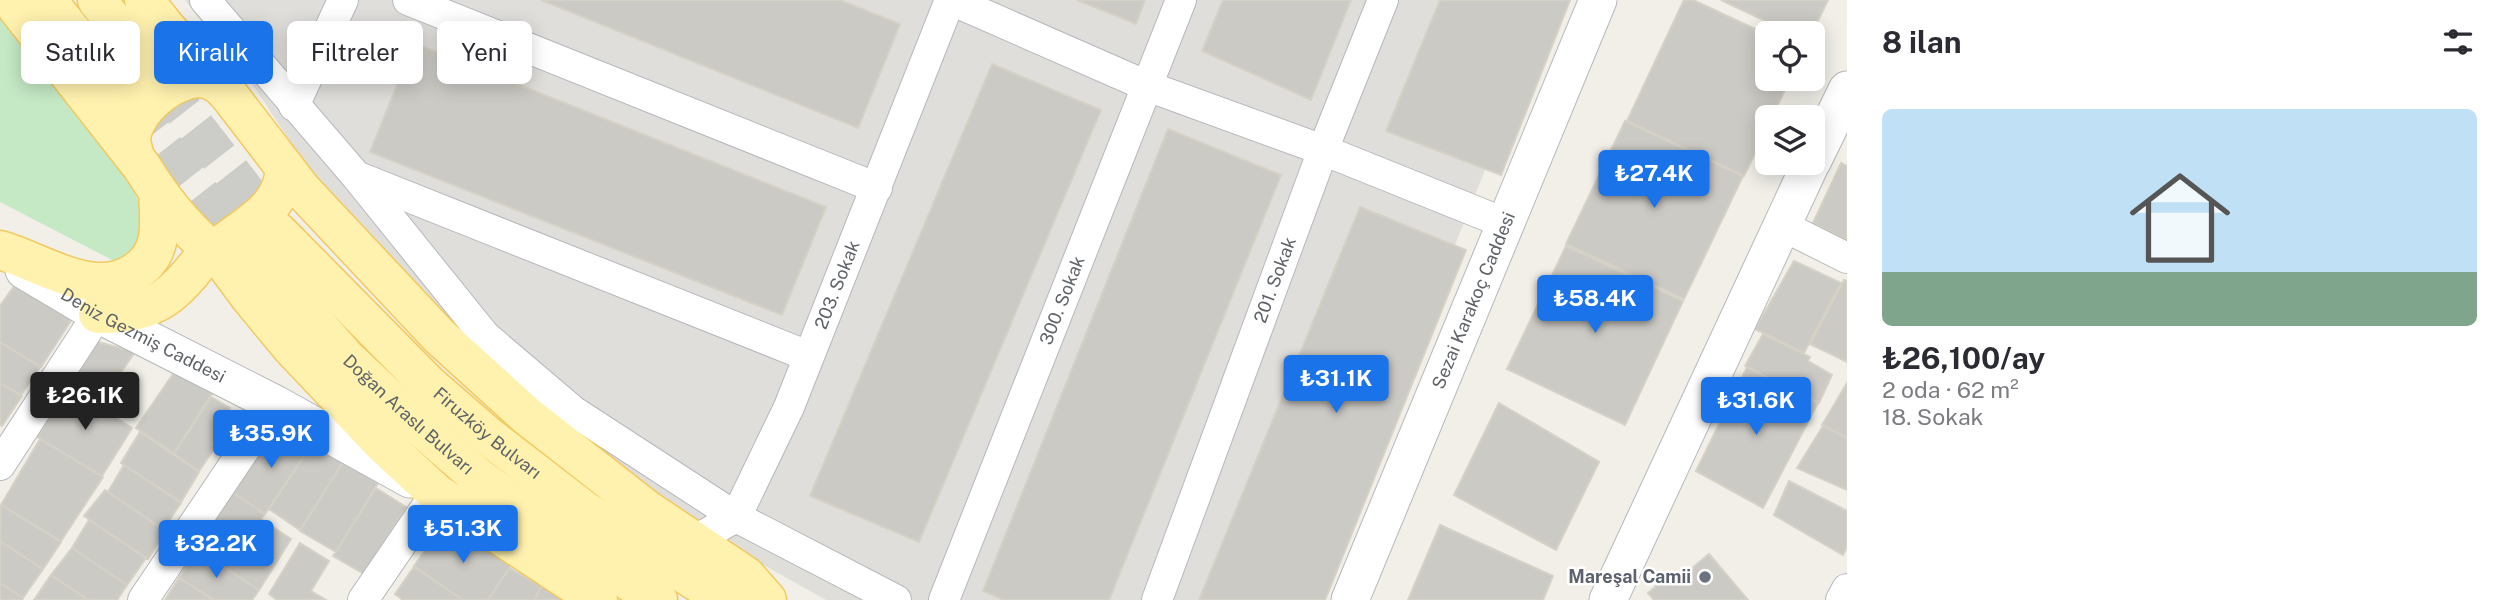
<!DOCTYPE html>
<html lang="tr">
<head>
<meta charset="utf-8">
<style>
	body { margin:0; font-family:"Public Sans",sans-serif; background:#f2f2f3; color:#2b2b33; height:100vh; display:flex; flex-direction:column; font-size:26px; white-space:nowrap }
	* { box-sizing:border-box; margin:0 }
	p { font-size:23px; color:#7c7c81 }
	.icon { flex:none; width:38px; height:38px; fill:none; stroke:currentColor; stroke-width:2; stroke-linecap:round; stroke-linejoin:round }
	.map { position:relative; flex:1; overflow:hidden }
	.details { display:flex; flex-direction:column; background:#fff; width:665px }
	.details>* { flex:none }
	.hud { position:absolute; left:21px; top:21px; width:665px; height:63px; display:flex; gap:14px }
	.buttons { position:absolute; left:1755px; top:21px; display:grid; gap:14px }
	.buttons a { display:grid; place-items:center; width:70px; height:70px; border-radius:10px; background:#fff; box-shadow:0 4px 18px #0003; font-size:35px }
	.price { position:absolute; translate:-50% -60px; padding:0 16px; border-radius:7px; background:#1a73e8; color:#fff; font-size:23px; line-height:46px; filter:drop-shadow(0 2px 4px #0008) }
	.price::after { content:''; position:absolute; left:50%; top:42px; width:21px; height:16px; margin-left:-10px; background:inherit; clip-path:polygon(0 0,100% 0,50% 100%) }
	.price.active { background:#222; color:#fff }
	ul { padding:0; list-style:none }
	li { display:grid; align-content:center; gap:14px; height:371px; padding:0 35px }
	li span { display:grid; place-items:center; height:217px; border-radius:10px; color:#555 }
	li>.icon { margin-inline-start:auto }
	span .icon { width:126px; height:126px; fill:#fffc; stroke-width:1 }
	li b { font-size:30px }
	h2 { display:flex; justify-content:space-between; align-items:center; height:84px; padding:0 35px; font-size:30px }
	.pill { padding:0 24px; border-radius:10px; background:#fff; box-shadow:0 4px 18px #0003; font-size:24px; line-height:63px }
	.pill.active { background:#1a73e8; color:#fff }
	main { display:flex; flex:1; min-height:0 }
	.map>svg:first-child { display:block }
	.industrial { fill:#e0deda }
	.green { fill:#c5e8c5 }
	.building { fill:#cccac5; stroke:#d6d1c6; stroke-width:2 }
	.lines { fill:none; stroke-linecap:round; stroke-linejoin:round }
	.primary-tunnel { stroke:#ccccc8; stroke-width:38; stroke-dasharray:38 19; stroke-linecap:butt }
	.minor-casing { stroke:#b5b8bc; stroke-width:32 }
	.tertiary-casing { stroke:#b5b8bc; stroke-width:39 }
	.primary-casing { stroke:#f2c960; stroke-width:41 }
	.minor { stroke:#fff; stroke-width:30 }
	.tertiary { stroke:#fff; stroke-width:37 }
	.primary { stroke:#fff2af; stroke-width:38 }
	.worship-dot { fill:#6b7280; stroke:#fff; stroke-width:2.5 }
	.labels { text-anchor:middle; stroke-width:5; stroke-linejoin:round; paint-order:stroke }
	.street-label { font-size:18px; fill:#5f6368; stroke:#fff }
	.worship-label { font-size:18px; font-weight:bold; fill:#5b616d; stroke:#fff; text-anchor:end }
</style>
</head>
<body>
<main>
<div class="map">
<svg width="1847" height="600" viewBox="0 0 1847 600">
	<rect width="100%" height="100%" fill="#f1efe8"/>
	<path class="industrial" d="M185 0H1553L1313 600H826L684 520 536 414 320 187 255 88Z"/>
	<path class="green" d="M0 13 133 186 149 236 120 264 0 202Z"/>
	<path class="building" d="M541 0H840L900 24 858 128Z
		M1077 0H1145L1136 24Z
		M1223 0H1351L1311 100 1202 51Z
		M1440 0H1570L1501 175 1386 131Z
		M1684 0H1693L1768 35V79H1790L1772 117H1768V127L1744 176 1627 121Z
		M1721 0H1828L1812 33H1791Z
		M414 43 826 207 782 315 370 152Z
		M992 64 1101 110 919 542 810 496Z
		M1625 121 1743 176 1684 299 1566 244Z
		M1168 129 1281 175 1109 600H1004L983 591Z
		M1841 163 1847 166V240L1813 223Z
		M1360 207 1466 250 1325 600H1199Z
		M1566 246 1683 301 1625 425 1507 369Z
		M1794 261 1841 283 1804 353 1755 329Z
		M1844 280 1847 281V362L1810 344Z
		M15 285 74 316 41 367 0 342V306Z
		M1763 334 1810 357 1808 361 1832 375 1819 403 1745 366Z
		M0 342 40 367 21 395 0 383Z
		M98 342 135 352 98 405 69 386Z
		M1747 367 1818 403 1763 508 1696 471Z
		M175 371 212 394 174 453 136 428Z
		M0 383 22 396 2 426 0 425Z
		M1847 383V437L1822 425Z
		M69 387 132 428 102 476 37 437Z
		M211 397 230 408 212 445 216 446 199 471 174 454Z
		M1499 403 1599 462 1556 550 1454 495Z
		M1823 426 1847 438V490L1797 468Z
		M275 428 310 447 265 514 232 492Z
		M140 432 199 472 181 502 121 463Z
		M40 439 103 477 61 541 1 505Z
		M310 447 343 462 300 530 269 509Z
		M343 462 378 483 336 552 300 531Z
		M124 465 181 503 163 529 108 492Z
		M1789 481 1847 511V547L1843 555 1774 515Z
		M376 488 406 507 364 574 333 556Z
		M105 490 165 531 148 559 84 516Z
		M232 492 265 514 261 519 291 539 259 590 197 550Z
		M1 505 61 542 43 569 0 541Z
		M89 520 146 558 127 585 72 548Z
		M446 521 512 564 488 600H463L414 566Z
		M1440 525 1553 576 1543 600H1408Z
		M0 541 43 569 23 598 0 583Z
		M300 543 329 561 311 591 326 600H277L269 594Z
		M72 548 127 585 117 600H89L51 575Z
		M197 550 259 590 252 600H215L179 578Z
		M1709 554 1748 600H1654L1648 593 1671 573 1678 580Z
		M414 567 463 600H403L395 594Z
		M509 568 542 586 534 600H488Z
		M51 575 88 600H34Z
		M179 578 214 600H165Z
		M0 583 23 598 22 600H0Z
		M543 584 565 600H534Z"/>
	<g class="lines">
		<path class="primary-tunnel" d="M161 82 277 231
			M130 104 203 197 251 250"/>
		<defs>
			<g id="minor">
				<path d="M205 0 357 177 485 336 573 411 736 517 896 600"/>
				<path d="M408 0 877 188"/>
				<path d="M951 0 1147 86 1323 150 1507 224"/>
				<path d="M294 106 343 0"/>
				<path d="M361 178 808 356"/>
				<path d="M1781 225 1847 258"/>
				<path d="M0 465 98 314"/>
				<path id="s1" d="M692 542 736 517 789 407 950 0"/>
				<path d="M143 600 275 404"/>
				<path d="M363 600 436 493"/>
				<path id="s2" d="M944 600 1181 0"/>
				<path id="s3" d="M1157 600 1323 150 1383 0"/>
				<path d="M1841 600 1847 589"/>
			</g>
			<g id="tertiary">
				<path d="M1813 160 1847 90"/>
				<path id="s4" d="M24 270 98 314 275 404 410 479"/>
				<path id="s5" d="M1350 600 1598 0"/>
				<path d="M1608 600 1811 163"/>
			</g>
			<g id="primary">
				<path d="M11 0 142 167C161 198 182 225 210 249"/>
				<path d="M47 0 130 104"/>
				<path d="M97 0 161 82"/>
				<path d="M144 0 168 30 229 95 302 190 439 336 527 416 646 509 746 576 767 600"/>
				<path d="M135 158C134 153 132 146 131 141 131 111 176 73 206 79 211 80 217 84 221 86"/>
				<path id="s6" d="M277 231 428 384 488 436 584 510 697 582 729 600"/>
				<path d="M0 250C42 262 90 298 132 274 164 256 160 225 158 193"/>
				<path d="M215 250 249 296 291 347 382 443 436 493 598 600"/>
				<path id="s7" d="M251 250 346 358 410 418 478 477 553 532 658 600"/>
				<path d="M98 314C159 314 174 295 210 249L215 250C244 225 283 211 285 168"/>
			</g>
		</defs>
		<use href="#minor" class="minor-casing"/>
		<use href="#tertiary" class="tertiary-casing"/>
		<use href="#primary" class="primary-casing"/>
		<use href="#minor" class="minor"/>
		<use href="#tertiary" class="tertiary"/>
		<use href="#primary" class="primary"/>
	</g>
	<circle class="worship-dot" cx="1705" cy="577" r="7"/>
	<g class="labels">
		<g class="street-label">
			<text dy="6" stroke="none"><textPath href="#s3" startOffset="341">201. Sokak</textPath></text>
			<text dy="6" stroke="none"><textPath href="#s1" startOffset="304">203. Sokak</textPath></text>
			<text dy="6" stroke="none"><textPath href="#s2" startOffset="322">300. Sokak</textPath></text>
			<text dy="6" stroke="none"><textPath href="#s5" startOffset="324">Sezai Karakoç Caddesi</textPath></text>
			<text dy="6" stroke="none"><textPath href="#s4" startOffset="136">Deniz Gezmiş Caddesi</textPath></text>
			<text dy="6" stroke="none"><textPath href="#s7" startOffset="228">Doğan Araslı Bulvarı</textPath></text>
			<text dy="6" stroke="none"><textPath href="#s6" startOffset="292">Firuzköy Bulvarı</textPath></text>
		</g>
		<g class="worship-label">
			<text x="1691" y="583">Mareşal Camii</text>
		</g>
	</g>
</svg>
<div class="buttons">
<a><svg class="icon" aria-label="locate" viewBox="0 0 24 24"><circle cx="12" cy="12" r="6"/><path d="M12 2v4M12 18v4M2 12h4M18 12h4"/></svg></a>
<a><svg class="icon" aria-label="layers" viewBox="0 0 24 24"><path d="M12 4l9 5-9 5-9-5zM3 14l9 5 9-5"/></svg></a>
</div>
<b class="price" style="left:1654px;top:210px">₺27.4K</b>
<b class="price" style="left:1595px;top:335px">₺58.4K</b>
<b class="price" style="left:1336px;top:415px">₺31.1K</b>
<b class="price active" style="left:85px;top:432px">₺26.1K</b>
<b class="price" style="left:1756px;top:437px">₺31.6K</b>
<b class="price" style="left:271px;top:470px">₺35.9K</b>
<b class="price" style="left:463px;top:565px">₺51.3K</b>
<b class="price" style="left:216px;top:580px">₺32.2K</b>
<div class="hud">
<a class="pill">Satılık</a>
<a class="pill active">Kiralık</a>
<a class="pill">Filtreler</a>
<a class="pill">Yeni</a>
</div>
</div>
<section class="details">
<h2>8 ilan<svg class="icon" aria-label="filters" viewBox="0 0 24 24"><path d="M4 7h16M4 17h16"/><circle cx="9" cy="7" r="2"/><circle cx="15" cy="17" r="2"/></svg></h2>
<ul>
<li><span style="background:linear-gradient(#bfe0f5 75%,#7fa58c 0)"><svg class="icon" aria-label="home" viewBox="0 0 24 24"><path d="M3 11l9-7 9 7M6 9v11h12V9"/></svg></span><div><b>₺26,100/ay</b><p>2 oda · 62 m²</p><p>18. Sokak</p></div></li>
</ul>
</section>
</main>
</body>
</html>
